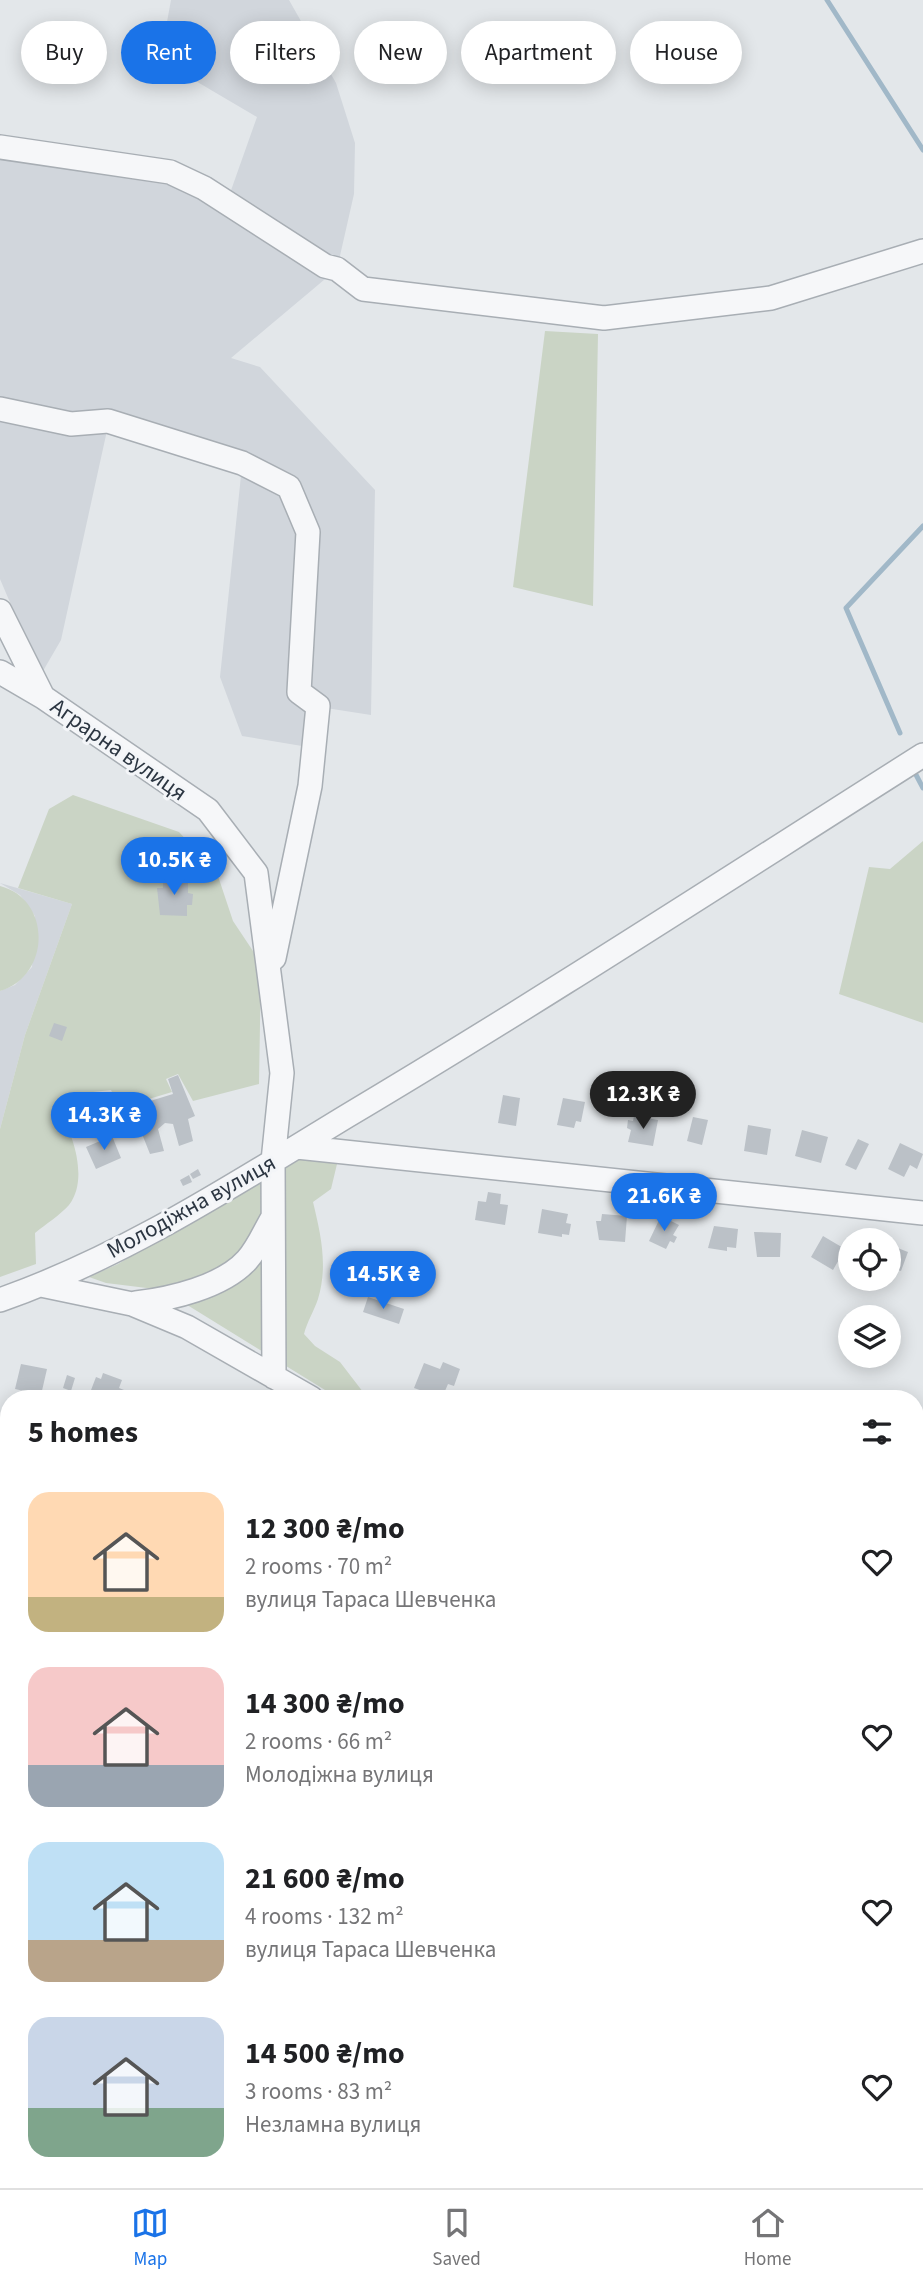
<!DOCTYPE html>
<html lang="en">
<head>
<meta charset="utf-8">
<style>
	body { margin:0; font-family:"Source Sans 3",sans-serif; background:#f6f6f6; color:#202124; height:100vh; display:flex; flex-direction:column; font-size:26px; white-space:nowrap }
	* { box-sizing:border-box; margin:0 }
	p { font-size:23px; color:#757577 }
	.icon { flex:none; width:38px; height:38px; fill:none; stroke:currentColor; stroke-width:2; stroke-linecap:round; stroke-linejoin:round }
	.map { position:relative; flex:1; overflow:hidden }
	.panel { position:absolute; left:0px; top:1390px; width:924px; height:800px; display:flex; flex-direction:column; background:#fff; border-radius:28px 28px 0 0; box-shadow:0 4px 18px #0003 }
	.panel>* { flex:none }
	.hud { position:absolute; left:21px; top:21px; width:882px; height:63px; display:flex; gap:14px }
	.fabs { position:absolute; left:838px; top:1228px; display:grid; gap:14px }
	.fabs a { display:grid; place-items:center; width:63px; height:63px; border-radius:50%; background:#fff; box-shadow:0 4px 18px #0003; font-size:35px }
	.price { position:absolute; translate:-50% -60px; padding:0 16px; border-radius:24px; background:#1a73e8; color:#fff; font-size:23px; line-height:46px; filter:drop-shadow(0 2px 4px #0008) }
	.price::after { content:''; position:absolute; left:50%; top:42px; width:21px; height:16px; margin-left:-10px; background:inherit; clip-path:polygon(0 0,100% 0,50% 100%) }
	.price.on { background:#222; color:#fff }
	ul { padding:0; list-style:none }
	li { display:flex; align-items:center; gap:21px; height:175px; padding:0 28px }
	li span { display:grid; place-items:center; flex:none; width:196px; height:140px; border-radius:21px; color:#555 }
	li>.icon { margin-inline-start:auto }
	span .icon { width:84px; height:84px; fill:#fffc; stroke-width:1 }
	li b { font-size:30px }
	h2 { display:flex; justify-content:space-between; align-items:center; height:84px; padding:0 28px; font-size:30px }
	.chip { padding:0 24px; border-radius:32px; background:#fff; box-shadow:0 4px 18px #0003; font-size:24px; line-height:63px }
	.chip.on { background:#1a73e8; color:#fff }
	.tabs { display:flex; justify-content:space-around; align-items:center; height:98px; border-top:2px solid #e0e0e0; background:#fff; font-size:19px; color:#757577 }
	.tabs a { display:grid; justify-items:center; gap:4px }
	.tabs .on { color:#1a73e8 }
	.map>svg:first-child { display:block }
	.built { fill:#d1d6dc }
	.green { fill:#cad4c5 }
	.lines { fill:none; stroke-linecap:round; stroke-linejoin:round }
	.stream { stroke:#a1b8c8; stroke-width:5 }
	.building { fill:#bbc1c7 }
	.minor-casing { stroke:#a8aeb4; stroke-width:26 }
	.path { stroke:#bdc1c6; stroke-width:2.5; stroke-dasharray:5 5; stroke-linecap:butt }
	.minor { stroke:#f6f7f9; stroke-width:23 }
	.labels { text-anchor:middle; stroke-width:6; stroke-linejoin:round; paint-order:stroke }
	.street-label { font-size:23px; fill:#2c3642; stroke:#f3f5f8 }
</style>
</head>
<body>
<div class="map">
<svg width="923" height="2188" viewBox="0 0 923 2188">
	<rect width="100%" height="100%" fill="#e3e7ea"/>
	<path class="built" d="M171 0H289L336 83 355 143 354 194 337 269 231 358 260 367 375 490 371 715 326 708 320 749 242 736 220 677 242 466 108 426 61 640 43 671 35 661 0 579V151L168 175 229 196 257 117 160 60Z
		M0 883 72 904 25 1035 0 1129V991L15 985 32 967 35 916 20 895Z"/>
	<path class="green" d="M545 331 598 334 593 606 513 587Z
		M73 795 179 832 217 873 233 921 261 963 259 1084 193 1101 178 1074 166 1079 172 1092 129 1105 128 1128 111 1090 84 1093 59 1110C73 1134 89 1179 69 1205 60 1215 46 1224 35 1233L36 1264 0 1277V1129L25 1035 72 904 18 888 49 809Z
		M923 841V1023L839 994 869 867 890 869Z
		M0 886C52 899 51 976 0 991Z
		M308 1150 337 1164 331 1189 313 1202C321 1235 328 1266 318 1299 314 1311 307 1322 304 1334L315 1346 340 1362 363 1392 359 1398H338L163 1290 106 1283 89 1277 118 1264Z
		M0 1607 9 1612V1703L0 1718Z
		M0 2110 9 2116V2180L99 2181 108 2188H0Z"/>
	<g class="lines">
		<path class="stream" d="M827 0 923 150
			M900 733 846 608 923 526
			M913 769 923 788"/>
	</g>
	<path class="building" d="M163 877 188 878V893L193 894 192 905H187V916L160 915 157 888H163Z
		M54 1023 67 1027 62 1041 49 1036Z
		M178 1075 195 1116 188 1119 193 1141 179 1146 173 1124 165 1123 158 1129 164 1151 150 1154 142 1134 145 1132 137 1105 173 1094 168 1079Z
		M503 1095 520 1098 516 1126 498 1123Z
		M563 1098 585 1102 581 1122 576 1121 574 1128 557 1125Z
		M634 1116 658 1120 653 1146 628 1142 631 1130 627 1128 628 1120 633 1121Z
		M693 1117 708 1120 702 1145 687 1141Z
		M748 1125 771 1129 767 1155 744 1151Z
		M802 1130 828 1137 821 1163 795 1156Z
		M112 1136 121 1158 96 1169 86 1147Z
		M858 1139 869 1144 856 1170 845 1165Z
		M900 1143 923 1154 917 1169 910 1165 904 1177 888 1169Z
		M198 1169 201 1175 193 1179 190 1174Z
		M189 1175 192 1182 183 1186 180 1180Z
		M488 1192 501 1194 500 1204 508 1205 505 1225 475 1220 478 1201 486 1202Z
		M542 1209 568 1214 566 1223 571 1224 569 1235 562 1234V1237L538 1233Z
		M602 1214 627 1216 625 1242 599 1240 596 1221H601Z
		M661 1216 679 1225 673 1235 677 1237 674 1243 670 1241 666 1249 649 1241Z
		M714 1226 738 1229 736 1248 727 1247V1251L708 1248Z
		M754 1232 781 1233 780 1257H757Z
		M823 1236 845 1249 833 1270 811 1257Z
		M895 1247 908 1252 901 1271 889 1267Z
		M368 1297 404 1309 399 1324 363 1312Z
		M443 1362 460 1369 454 1386 448 1384 442 1398 414 1388 424 1363 440 1369Z
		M21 1364 47 1369 41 1395 15 1389Z
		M103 1373 122 1380 119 1388 124 1390 122 1398H88L96 1377 101 1379Z
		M67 1375 75 1378 71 1391 63 1388Z
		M915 1622 923 1626V1648L917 1659Z
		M919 1811 923 1814V1841L915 1836V1818Z
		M5 1870 9 1872V1907L0 1902V1878Z
		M491 2180H518L516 2183 525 2188H487Z
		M556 2180H598L604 2184 602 2188H561L554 2184Z"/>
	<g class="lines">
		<defs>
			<path id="minor" d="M0 147 170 172 204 188 325 266 337 269 363 289 604 318 771 298 923 251
				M0 409 71 424 108 421 242 463 289 487 308 532 299 692 318 706 310 786 274 958
				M0 611 43 697
				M0 672 43 697 208 810 256 873 282 1073 273 1161 274 1377
				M297 1147 923 1213
				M41 1285 132 1304 187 1327 311 1398
				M0 1300C125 1256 235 1184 347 1116 542 1000 732 876 923 755
				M136 1303C170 1299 223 1287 247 1260 258 1248 265 1230 273 1217
				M915 1741 923 1745
				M0 1938 9 1944
				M399 2180 411 2188"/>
		</defs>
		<use href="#minor" class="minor-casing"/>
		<path class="path" d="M0 1713 9 1698"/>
		<use href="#minor" class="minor"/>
	</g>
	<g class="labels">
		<g class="street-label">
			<text transform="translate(119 749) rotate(35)" y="8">Аграрна вулиця</text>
			<text transform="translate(191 1206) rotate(-29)" y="8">Молодіжна вулиця</text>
		</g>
	</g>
</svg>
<div class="fabs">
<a><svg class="icon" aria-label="locate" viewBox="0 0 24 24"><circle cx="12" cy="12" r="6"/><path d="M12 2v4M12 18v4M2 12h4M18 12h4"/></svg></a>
<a><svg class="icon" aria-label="layers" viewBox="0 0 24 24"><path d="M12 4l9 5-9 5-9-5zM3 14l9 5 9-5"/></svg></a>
</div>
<b class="price" style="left:174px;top:897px">10.5K ₴</b>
<b class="price on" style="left:643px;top:1131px">12.3K ₴</b>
<b class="price" style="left:104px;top:1152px">14.3K ₴</b>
<b class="price" style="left:664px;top:1233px">21.6K ₴</b>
<b class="price" style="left:383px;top:1311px">14.5K ₴</b>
<div class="hud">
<a class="chip">Buy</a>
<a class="chip on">Rent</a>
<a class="chip">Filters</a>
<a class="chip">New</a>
<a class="chip">Apartment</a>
<a class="chip">House</a>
</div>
<section class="panel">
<h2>5 homes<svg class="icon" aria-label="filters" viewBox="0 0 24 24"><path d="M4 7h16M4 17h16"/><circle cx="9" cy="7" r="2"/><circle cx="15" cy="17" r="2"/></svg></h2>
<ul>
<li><span style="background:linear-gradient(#ffd9b3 75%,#c2b280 0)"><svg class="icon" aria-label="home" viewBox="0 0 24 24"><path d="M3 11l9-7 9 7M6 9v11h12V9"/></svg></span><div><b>12 300 ₴/mo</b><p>2 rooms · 70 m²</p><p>вулиця Тараса Шевченка</p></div><svg class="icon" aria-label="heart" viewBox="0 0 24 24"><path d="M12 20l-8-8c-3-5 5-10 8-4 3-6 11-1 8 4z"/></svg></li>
<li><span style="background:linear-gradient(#f6c9c9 70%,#9aa5b1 0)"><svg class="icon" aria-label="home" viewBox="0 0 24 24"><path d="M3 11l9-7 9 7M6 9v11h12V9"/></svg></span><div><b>14 300 ₴/mo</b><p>2 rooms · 66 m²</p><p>Молодіжна вулиця</p></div><svg class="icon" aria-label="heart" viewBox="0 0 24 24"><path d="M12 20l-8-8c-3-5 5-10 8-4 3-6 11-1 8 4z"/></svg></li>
<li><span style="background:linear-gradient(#bfe0f5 70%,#b9a48a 0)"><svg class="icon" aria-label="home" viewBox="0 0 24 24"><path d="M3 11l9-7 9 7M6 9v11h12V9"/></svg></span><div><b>21 600 ₴/mo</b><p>4 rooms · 132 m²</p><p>вулиця Тараса Шевченка</p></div><svg class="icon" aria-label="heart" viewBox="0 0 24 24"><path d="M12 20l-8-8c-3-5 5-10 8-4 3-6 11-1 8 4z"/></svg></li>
<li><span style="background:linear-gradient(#c9d6e8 65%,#7fa58c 0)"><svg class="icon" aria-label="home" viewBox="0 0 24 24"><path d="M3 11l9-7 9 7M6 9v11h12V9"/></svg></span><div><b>14 500 ₴/mo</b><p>3 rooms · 83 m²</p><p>Незламна вулиця</p></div><svg class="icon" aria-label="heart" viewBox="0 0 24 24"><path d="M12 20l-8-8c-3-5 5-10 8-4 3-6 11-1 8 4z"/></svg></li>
</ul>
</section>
</div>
<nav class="tabs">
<a class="on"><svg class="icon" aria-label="map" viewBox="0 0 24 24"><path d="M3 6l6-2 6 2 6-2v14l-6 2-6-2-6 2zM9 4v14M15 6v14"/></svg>Map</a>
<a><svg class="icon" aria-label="saved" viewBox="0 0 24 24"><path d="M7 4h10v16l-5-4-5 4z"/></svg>Saved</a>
<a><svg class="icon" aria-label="home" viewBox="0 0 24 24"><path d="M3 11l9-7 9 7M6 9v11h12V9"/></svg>Home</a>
</nav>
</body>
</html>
